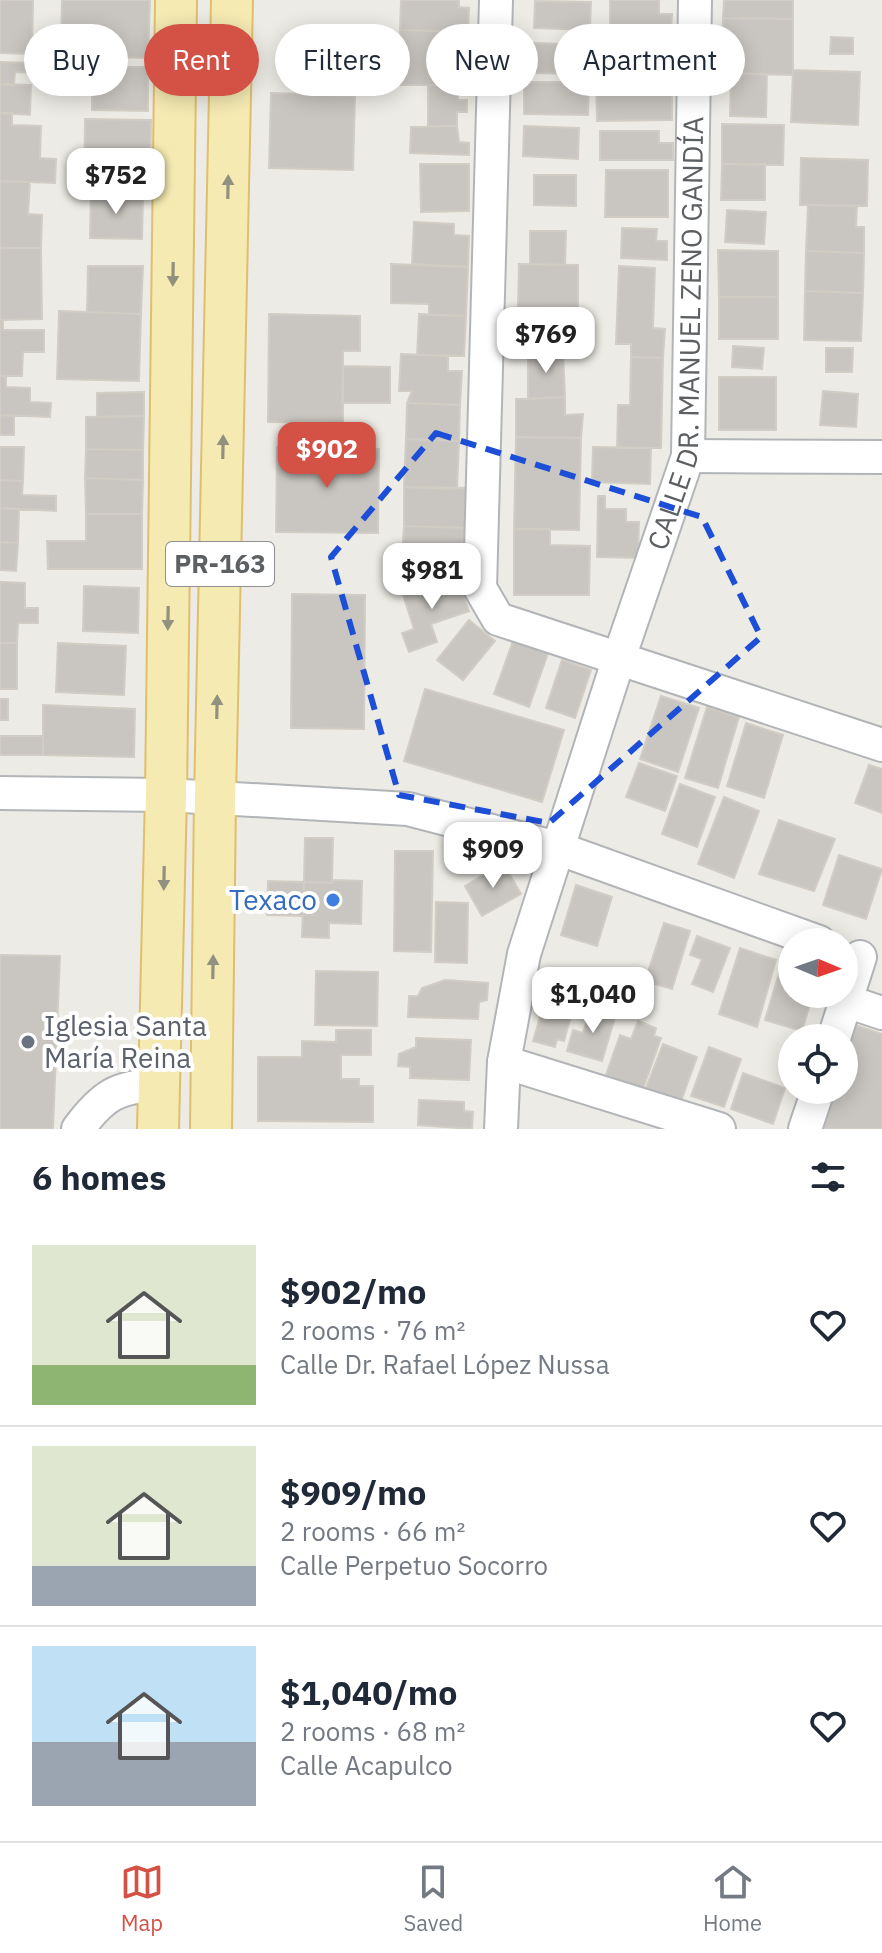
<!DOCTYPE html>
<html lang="en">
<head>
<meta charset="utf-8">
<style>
	body { margin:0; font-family:"IBM Plex Sans",sans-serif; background:#f2f2f3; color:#1f2937; height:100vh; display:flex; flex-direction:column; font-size:30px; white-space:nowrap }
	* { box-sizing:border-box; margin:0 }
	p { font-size:26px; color:#747a83 }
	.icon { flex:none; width:44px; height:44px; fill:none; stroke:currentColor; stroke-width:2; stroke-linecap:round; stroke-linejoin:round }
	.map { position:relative; height:1129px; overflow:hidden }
	.panel { display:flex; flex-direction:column; background:#fff; flex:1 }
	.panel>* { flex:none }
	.guide { position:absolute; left:24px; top:24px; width:834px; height:72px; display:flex; gap:16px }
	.needle { width:52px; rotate:92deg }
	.buttons { position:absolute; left:778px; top:928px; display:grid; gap:16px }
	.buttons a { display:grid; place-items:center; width:80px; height:80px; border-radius:50%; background:#fff; box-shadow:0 4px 20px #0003; font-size:40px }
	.price { position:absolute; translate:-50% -68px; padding:0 18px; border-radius:16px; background:#fff; color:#222; font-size:26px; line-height:52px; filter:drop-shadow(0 2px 4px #0008) }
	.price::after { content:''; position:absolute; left:50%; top:48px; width:24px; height:18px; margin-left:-12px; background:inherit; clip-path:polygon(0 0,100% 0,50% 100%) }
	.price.current { background:#d35145; color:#fff }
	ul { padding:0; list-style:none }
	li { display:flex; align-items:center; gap:24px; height:200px; padding:0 32px }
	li+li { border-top:2px solid #e0e1e3 }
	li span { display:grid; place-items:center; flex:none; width:224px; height:160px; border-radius:0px; color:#555 }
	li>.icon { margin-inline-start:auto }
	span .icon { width:96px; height:96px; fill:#fffc; stroke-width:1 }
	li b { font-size:34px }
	h2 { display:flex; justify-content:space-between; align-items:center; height:96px; padding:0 32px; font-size:34px }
	.chip { padding:0 28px; border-radius:36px; background:#fff; box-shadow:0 4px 20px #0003; font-size:28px; line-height:72px }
	.chip.current { background:#d35145; color:#fff }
	.menu { display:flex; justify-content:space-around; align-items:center; height:112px; border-top:2px solid #e0e1e3; background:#fff; font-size:22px; color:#747a83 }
	.menu a { display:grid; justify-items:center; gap:4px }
	.menu .current { color:#d35145 }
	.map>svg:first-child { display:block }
	.building { fill:#c9c6c1; stroke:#d1cdc4; stroke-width:2 }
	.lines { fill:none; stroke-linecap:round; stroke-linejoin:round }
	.minor-casing { stroke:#b2b5b8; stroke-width:36 }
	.major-casing { stroke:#dfbf6c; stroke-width:44 }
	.minor { stroke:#fff; stroke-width:32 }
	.major { stroke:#f5eab2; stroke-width:40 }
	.oneway { fill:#92907f }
	.marked { fill:none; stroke:#1d4ed8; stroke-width:6; stroke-dasharray:16 10; stroke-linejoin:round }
	.shop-dot { fill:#3f7fe0; stroke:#fff; stroke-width:3 }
	.worship-dot { fill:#6b7280; stroke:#fff; stroke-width:3 }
	.labels { text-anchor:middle; stroke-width:8; stroke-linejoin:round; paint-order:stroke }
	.shield { fill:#fff; stroke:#8e9092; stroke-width:2 }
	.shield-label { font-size:26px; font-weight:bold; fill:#5d6063 }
	.street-label { font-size:28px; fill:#5d6063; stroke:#fff }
	.shop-label { font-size:28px; fill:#366cbe; stroke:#fff; text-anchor:end }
	.worship-label { font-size:28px; fill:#5b616d; stroke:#fff; text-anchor:start }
</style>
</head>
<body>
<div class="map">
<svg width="882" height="1129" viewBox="0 0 882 1129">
	<rect width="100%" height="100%" fill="#edebe5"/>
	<path class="building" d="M0 0H33L32 54 0 53Z
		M62 0H150L148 58 61 56Z
		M401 0H459V7L469 8 468 32 400 30Z
		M610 0H659V14H672L671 36 610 35Z
		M724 0H793V19L723 18Z
		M535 1 591 2 590 30 534 28Z
		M723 18 793 19V75L720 73Z
		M400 30 468 32 471 85H395Z
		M610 35 671 36V60H660L661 79 609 80Z
		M831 37 853 38V54H830Z
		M534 43 592 45 591 74 533 73Z
		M0 62 35 63 34 73 15 72 14 85 0 84Z
		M92 67H148V111L92 110Z
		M793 70 860 72 858 125 791 122Z
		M731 73 767 74 766 117 730 116Z
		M661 79V95H672V120L597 121 596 80Z
		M524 82H589L588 115 524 114Z
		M0 84 31 85 30 115 0 113Z
		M428 85H458V100H467V112H457V126H428Z
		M271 93 355 96 353 170 269 168Z
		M0 113H12V125L41 126 40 158 56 159 55 183 0 181Z
		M85 119 151 120 150 184 84 182Z
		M722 124 784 125 783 165 722 164Z
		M457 126 459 142 469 143V155L410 153 411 127Z
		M524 126 579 128 578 159 523 156Z
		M600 131H659V143H673V160H600Z
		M801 158 868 160 867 206 800 205Z
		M420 164H469V211L421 212Z
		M722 164H765V200H721Z
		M606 170H668V217H605Z
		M534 175H576V206L534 205Z
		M0 181 30 182 28 214 42 215 41 248H0Z
		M91 192 143 193 142 239 90 238Z
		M808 205 857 206 856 227H864V253L806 251Z
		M727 210 766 212 764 244 725 242Z
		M414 222 454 224V235L469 236 468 267 412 264Z
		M622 228 657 229 656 241H667V260L621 258Z
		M530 231H566L565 265 530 264Z
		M0 248H41L42 319 0 320Z
		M718 250 778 251V297H719Z
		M806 251 864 253 863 293 805 291Z
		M391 264 468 267 466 316 429 315V304L391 303Z
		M519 264 578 265V308L518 307Z
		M88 266H143L141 314 87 312Z
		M619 266 655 268 653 328 665 329 663 358 631 357V344H616Z
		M805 291 863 293 861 341 804 340Z
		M719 297H778V339H719Z
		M528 307 564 308 563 351H528Z
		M59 311 141 314 139 381 57 379Z
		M269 314 360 316V351H343V423L268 422Z
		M419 314 466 316 464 356 417 355Z
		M0 320H3V330H44V352H23L22 376H0Z
		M733 346 764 348 762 369 732 367Z
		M826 348H853L852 372H826Z
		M528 351H563L565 397 528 399Z
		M401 354 448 356V371H462L460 405 407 403 412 391H399Z
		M631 357 663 358 661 448H617L618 405H630Z
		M343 366 390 367V403H342Z
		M0 376H6V387L30 388V402L51 403 50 417 0 415Z
		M719 377H776V430H719Z
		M823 391 858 394 856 427 820 425Z
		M144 392V416L97 417V393Z
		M565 397V415L583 414 581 438 516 437V399Z
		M407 403 460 405 459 441 406 439Z
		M0 415 14 416V435H0Z
		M144 416 143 450 86 449V417Z
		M516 437 581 438 579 530 514 529Z
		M406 439 459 441 457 489 404 487Z
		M0 447H24L23 481 0 480Z
		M277 447 379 449 378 533 276 532Z
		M593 447 651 448 650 484 592 482Z
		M86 449 143 450V480L85 478Z
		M85 478 143 480 142 514H86Z
		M0 480 23 481 22 495 56 496V511L0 508Z
		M404 487 468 488 467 528 404 526Z
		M598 496H605V509H626V522H639L638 558 597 557Z
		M0 508 19 509 18 543 0 542Z
		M86 514H142V569H48L47 541H86Z
		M404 526 467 528V571L425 570V556H402Z
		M514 529H550V545L590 546 589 595H514Z
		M0 542 18 543 16 571 0 570Z
		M458 577 469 611 431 624 437 642 409 652 402 633 414 629 403 595Z
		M0 582 25 583V608H38V623H18L17 643H0Z
		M84 586 139 588 138 633 83 631Z
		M292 594 365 595 364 729 291 728Z
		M469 620 495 641 463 680 437 660Z
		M513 641 548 653 529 707 494 694Z
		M0 643H17V689H0Z
		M58 643 126 646 124 695 56 692Z
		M562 660 591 670 575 718 546 708Z
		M425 689 564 730 542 802 404 761Z
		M661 696 699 708 678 772 640 759Z
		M0 699H8V720H0Z
		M43 705 135 709 134 757 43 755Z
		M707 707 739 717 718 788 685 778Z
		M746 723 783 735 764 798 727 786Z
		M0 736H43V755H0Z
		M639 763 677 776 665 811 626 797Z
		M869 765 882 769V813L855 803Z
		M680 784 715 797 697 847 662 834Z
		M724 797 759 811 734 878 698 864Z
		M779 820 835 839 814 891 759 874Z
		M305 838H333L332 883 304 882Z
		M395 851H433L431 952 394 951Z
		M839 855 882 869 866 919 823 905Z
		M503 863 521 894 482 916 465 886Z
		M332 880 362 881 361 924 329 923V938L302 937 304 882 332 883Z
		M268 881 304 882 303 916 267 915Z
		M576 885 612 897 597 946 561 935Z
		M436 902 468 903 467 963 435 962Z
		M664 923 690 931 672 989 645 981Z
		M697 936 730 948 713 992 692 984 702 959 690 955Z
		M740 948 776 960 757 1027 719 1014Z
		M0 955 60 956 53 1129H0Z
		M783 960 792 963V994H813L802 1031 765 1020Z
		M316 971 378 972 377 1026 315 1025Z
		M542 973 580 984 564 1041 557 1039 555 1047 533 1041 542 1010 533 1008Z
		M445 980 488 983 487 1000 479 1002 478 1019 408 1017 409 996H418L422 988Z
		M591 1007 616 1014 602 1061 567 1051 573 1030 583 1033Z
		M638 1021 656 1028 654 1036 661 1038 643 1089 606 1075 620 1035 631 1039Z
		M855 1025 882 1034V1129H823L835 1090H844V1061Z
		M336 1030H371V1055H341V1079H359V1086H373V1122L258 1121V1057H302V1041L336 1042Z
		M416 1038 471 1040 469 1080 410 1078V1067L398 1066 399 1054 416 1047Z
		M663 1044 697 1057 681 1101 646 1088Z
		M709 1047 741 1059 724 1107 691 1096Z
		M743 1073 785 1088 773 1124 731 1109Z
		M419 1100 464 1102V1111L473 1112 472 1129 418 1125Z"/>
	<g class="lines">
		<defs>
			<g id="minor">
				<path d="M496 0 480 588 498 619 882 745"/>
				<path d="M688 456 882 457"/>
				<path d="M0 793 166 795 408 809 557 848 819 942"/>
				<path d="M846 1001 882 1013"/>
				<path d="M834 1038 860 957"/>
				<path d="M504 1062 719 1129"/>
				<path d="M78 1129C103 1095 117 1087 159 1084"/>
				<path id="s1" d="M501 1129 504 1062 524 954 619 658 688 456 695 0"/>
				<path d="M805 1129 818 1090"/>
			</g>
			<path id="major" d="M158 1129 166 795 176 0
				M211 1129 215 798 232 0"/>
		</defs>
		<use href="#minor" class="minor-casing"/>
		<use href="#major" class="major-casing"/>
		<use href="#minor" class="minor"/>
		<use href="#major" class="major"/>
	</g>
	<defs><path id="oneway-solid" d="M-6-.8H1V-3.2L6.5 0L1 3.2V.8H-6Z" transform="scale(2)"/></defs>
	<g class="oneway">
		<use href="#oneway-solid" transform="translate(228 187) rotate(-89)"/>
		<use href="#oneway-solid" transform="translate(173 274) rotate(91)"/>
		<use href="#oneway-solid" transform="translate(223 447) rotate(-89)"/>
		<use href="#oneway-solid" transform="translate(168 618) rotate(91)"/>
		<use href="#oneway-solid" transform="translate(217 707) rotate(-89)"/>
		<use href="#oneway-solid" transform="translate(164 878) rotate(91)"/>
		<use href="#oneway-solid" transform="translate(213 967) rotate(-89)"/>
	</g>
	<path class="marked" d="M436 433 702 517 761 637 549 823 399 795 331 557Z"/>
	<circle class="shop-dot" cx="333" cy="900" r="8"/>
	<circle class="worship-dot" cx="28" cy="1042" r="8"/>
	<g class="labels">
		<rect class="shield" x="166" y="542" width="108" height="44" rx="6"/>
		<g class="shield-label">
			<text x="220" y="573">PR-163</text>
		</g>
		<g class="street-label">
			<text dy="10" stroke="none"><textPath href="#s1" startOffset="822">CALLE DR. MANUEL ZENO GANDÍA</textPath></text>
		</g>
		<g class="shop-label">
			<text x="317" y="910">Texaco</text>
		</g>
		<g class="worship-label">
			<text x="44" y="1036">Iglesia Santa<tspan x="44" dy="32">María Reina</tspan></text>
		</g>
	</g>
</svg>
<div class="buttons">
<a><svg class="needle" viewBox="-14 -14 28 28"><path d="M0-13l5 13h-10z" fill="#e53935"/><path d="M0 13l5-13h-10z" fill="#747a83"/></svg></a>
<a><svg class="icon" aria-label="locate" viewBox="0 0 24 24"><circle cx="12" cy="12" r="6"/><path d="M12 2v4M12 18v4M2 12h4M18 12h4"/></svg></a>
</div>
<b class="price" style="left:116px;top:216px">$752</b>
<b class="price" style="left:546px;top:375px">$769</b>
<b class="price current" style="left:327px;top:490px">$902</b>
<b class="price" style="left:432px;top:611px">$981</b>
<b class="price" style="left:493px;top:890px">$909</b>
<b class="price" style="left:593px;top:1035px">$1,040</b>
<div class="guide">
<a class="chip">Buy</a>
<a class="chip current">Rent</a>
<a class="chip">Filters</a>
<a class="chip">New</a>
<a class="chip">Apartment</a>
</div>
</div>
<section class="panel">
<h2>6 homes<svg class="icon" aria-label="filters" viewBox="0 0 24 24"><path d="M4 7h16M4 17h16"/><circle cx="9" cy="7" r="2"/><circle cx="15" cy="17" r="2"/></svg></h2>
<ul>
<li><span style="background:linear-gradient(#dfe7d0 75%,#8fb573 0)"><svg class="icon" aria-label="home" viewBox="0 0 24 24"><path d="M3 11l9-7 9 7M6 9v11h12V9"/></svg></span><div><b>$902/mo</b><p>2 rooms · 76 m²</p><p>Calle Dr. Rafael López Nussa</p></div><svg class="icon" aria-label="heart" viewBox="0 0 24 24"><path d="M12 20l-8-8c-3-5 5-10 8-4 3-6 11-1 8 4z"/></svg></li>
<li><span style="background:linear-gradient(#dfe7d0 75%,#9aa5b1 0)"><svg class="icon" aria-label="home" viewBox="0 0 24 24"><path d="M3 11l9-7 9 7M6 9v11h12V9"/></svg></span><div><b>$909/mo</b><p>2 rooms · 66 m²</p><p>Calle Perpetuo Socorro</p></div><svg class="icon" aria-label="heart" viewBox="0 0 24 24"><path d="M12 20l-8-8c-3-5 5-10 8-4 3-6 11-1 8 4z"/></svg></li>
<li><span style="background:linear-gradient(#bfe0f5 60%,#9aa5b1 0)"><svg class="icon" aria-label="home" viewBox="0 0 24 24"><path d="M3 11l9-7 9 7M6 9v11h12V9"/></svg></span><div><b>$1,040/mo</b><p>2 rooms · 68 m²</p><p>Calle Acapulco</p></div><svg class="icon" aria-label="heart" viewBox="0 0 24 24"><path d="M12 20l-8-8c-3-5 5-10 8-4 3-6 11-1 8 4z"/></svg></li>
</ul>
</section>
<nav class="menu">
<a class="current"><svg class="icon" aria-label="map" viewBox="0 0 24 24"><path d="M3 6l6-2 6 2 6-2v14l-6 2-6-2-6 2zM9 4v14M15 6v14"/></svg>Map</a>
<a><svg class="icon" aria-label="saved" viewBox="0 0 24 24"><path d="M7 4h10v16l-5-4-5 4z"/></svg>Saved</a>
<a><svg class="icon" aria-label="home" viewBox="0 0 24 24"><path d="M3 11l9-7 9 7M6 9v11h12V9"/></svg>Home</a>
</nav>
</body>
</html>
